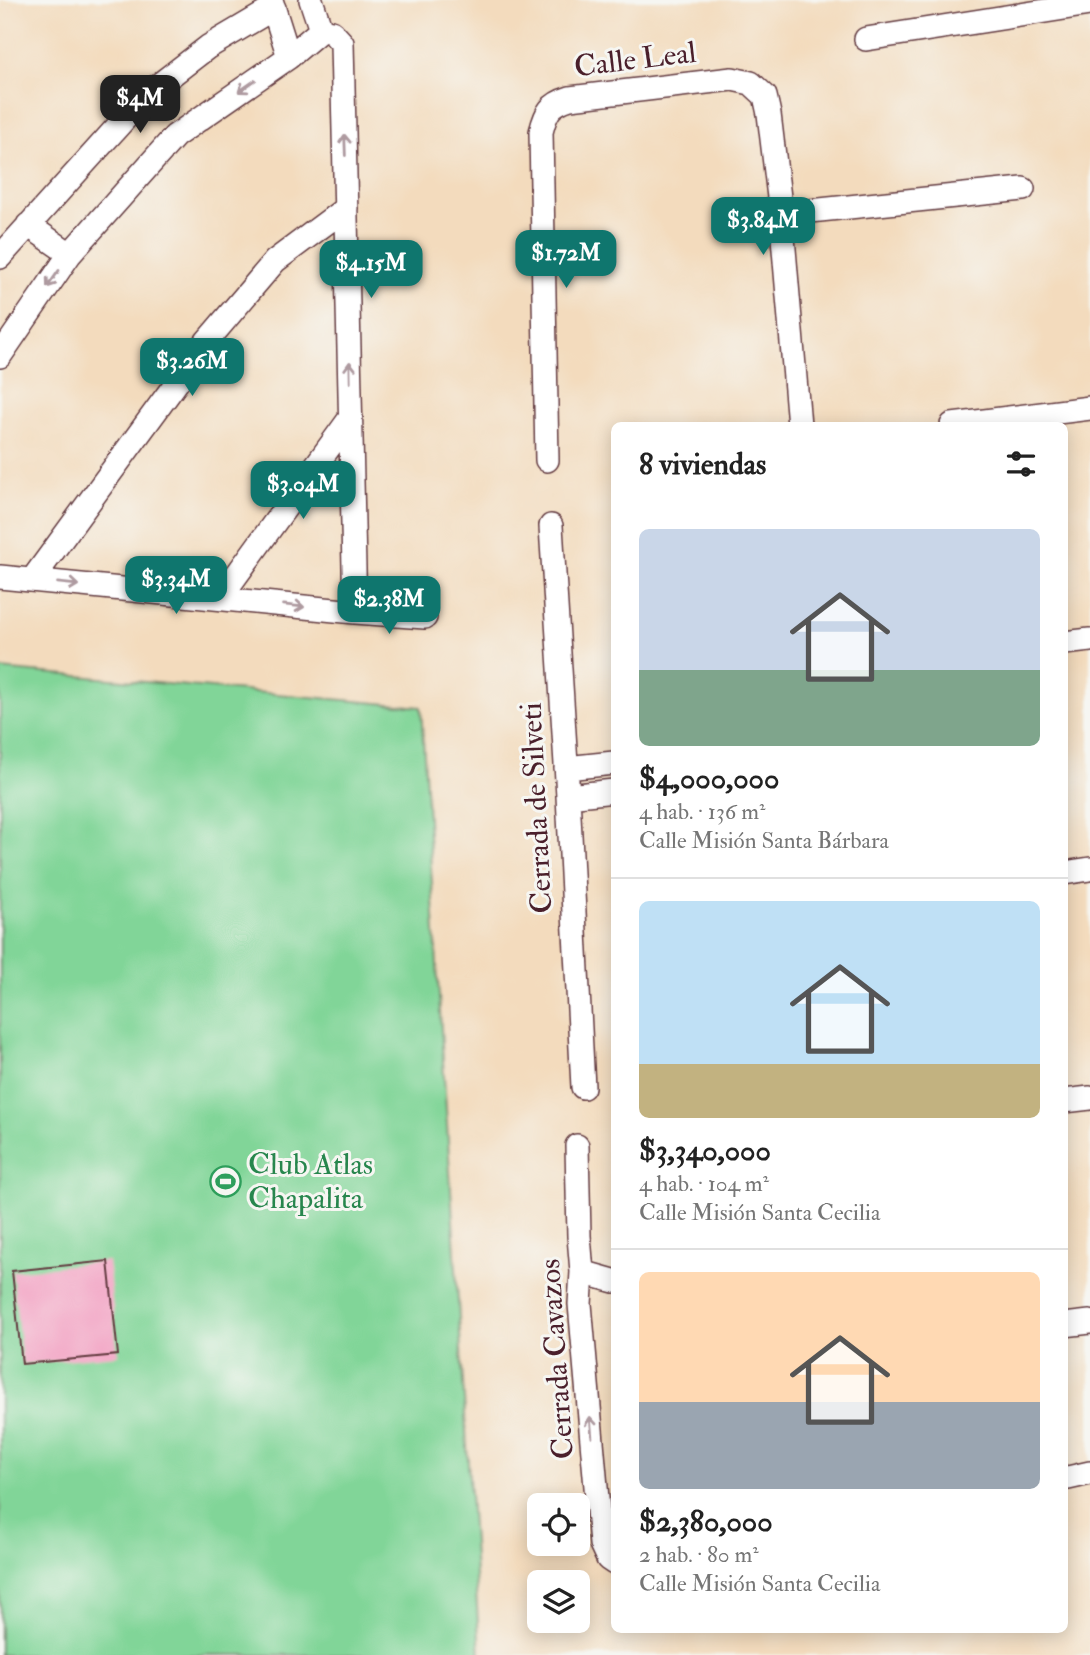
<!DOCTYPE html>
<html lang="es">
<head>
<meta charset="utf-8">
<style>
	body { margin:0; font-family:"IM FELL Double Pica",serif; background:#f2f2f2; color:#222; height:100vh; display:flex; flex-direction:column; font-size:26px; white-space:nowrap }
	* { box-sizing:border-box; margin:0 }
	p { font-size:23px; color:#767676 }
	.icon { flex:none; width:38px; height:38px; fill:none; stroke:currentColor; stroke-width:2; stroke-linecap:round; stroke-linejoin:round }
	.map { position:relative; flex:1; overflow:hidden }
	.side { position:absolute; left:611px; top:422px; width:457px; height:1211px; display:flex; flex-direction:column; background:#fff; border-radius:10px; box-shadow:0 4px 18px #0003 }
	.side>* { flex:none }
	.controls { position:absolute; left:527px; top:1493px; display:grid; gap:14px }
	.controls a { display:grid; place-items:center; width:63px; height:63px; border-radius:10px; background:#fff; box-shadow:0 4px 18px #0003; font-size:35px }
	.price { position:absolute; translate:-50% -60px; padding:0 16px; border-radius:14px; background:#0f766e; color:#fff; font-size:23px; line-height:46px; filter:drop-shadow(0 2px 4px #0008) }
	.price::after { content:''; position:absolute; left:50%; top:42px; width:21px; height:16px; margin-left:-10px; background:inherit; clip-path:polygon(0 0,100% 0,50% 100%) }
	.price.active { background:#222; color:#fff }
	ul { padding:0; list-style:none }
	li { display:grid; align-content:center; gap:14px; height:371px; padding:0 28px }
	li+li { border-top:2px solid #e0e0e0 }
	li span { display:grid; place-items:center; height:217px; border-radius:10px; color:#555 }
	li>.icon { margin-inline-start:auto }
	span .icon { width:126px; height:126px; fill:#fffc; stroke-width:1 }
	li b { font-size:30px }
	h2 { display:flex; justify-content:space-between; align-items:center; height:84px; padding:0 28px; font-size:30px }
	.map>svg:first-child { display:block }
	.green { fill:#81d598; stroke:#667a62; stroke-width:2 }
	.building { fill:#f3a5c5 }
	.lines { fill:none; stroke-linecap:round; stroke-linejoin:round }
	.minor-casing { stroke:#633b41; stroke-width:26 }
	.minor { stroke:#fff; stroke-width:23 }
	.oneway { stroke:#ae9aa0 }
	.labels { text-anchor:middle; stroke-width:6; stroke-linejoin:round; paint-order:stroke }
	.street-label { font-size:30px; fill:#4a1f2b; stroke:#f6f6f2 }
	.leisure-label { font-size:30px; fill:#27864d; stroke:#f6f6f2; text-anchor:start }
</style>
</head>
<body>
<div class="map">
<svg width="1090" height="1655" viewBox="0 0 1090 1655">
	<rect width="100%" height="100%" fill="#f6f6f2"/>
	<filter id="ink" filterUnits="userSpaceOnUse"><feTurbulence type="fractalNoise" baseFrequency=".0143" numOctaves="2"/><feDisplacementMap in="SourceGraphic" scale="14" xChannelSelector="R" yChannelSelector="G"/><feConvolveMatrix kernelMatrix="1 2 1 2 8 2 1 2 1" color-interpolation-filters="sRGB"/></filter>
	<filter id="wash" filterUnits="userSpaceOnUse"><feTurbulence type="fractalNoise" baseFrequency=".00686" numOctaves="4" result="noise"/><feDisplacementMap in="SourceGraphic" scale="28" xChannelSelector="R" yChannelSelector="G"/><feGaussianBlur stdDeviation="1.57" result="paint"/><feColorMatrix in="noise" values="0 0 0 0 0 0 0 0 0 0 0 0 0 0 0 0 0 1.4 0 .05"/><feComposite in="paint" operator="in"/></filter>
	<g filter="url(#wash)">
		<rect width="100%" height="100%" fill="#f3dbbd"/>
		<path class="green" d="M0 669 421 707 480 1655H0Z"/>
		<g id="blocks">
			<path class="building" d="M108 1261 118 1355 22 1364 12 1271Z"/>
		</g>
	</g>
	<g filter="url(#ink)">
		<use href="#blocks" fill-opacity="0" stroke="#633b41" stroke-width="2"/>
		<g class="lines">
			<defs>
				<path id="minor" d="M271 0 289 57
					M311 0 321 30
					M321 30 332 32 342 43 355 612
					M866 39 1090 4
					M781 214 1023 189
					M28 225 70 254
					M0 257 147 94 208 47 274 8
					M0 356 70 254 175 136 289 57 321 30
					M952 425 1090 408
					M547 460 541 132C546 112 550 104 570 98L732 79 751 83 765 96 769 114 781 214 799 425
					M551 526 568 796 583 1087
					M0 577 355 612 425 617
					M32 580 207 341 275 261 346 208
					M220 598 351 417
					M1064 643 1090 640
					M566 768 614 763
					M568 796 614 791
					M1064 873 1090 869
					M1064 1101 1090 1098
					M577 1146 579 1236 582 1272 580 1304 601 1544 608 1559 614 1563
					M582 1272 614 1281
					M1064 1325 1090 1322
					M1068 1478 1090 1473"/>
			</defs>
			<use href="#minor" class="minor-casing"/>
			<use href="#minor" class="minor"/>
		</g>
		<defs><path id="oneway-shaft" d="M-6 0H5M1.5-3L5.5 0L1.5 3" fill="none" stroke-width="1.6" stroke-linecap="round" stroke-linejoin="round" transform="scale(1.75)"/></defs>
		<g class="oneway">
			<use href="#oneway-shaft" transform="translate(247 86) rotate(145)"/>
			<use href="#oneway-shaft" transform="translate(345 145) rotate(-92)"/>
			<use href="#oneway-shaft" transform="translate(53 279) rotate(125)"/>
			<use href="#oneway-shaft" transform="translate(350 372) rotate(-91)"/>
			<use href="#oneway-shaft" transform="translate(68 584) rotate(6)"/>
			<use href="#oneway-shaft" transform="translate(294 606) rotate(6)"/>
			<use href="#oneway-shaft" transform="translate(591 1427) rotate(-95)"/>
		</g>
	</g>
	<defs>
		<symbol id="stadium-ring" viewBox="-11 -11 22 22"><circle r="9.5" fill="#f6f6f2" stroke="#2e9e5b" stroke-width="1.5"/><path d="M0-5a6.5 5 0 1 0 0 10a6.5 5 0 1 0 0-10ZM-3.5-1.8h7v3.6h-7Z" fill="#2e9e5b"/></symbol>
	</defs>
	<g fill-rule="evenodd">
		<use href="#stadium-ring" x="208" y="1164" width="35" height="35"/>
	</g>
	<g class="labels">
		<g class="street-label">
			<text transform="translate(635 59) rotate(-7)" y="10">Calle Leal</text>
			<text transform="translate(536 808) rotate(-93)" y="10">Cerrada de Silveti</text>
			<text transform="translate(556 1359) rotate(-94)" y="10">Cerrada Cavazos</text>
		</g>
		<g class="leisure-label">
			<text x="248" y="1174">Club Atlas<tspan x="248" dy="34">Chapalita</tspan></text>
		</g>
	</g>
</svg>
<div class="controls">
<a><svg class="icon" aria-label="locate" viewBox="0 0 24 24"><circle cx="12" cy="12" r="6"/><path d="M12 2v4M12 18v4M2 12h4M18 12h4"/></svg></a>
<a><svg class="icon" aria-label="layers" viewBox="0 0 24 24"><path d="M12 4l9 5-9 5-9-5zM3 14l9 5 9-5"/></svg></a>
</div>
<b class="price active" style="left:140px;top:135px">$4M</b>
<b class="price" style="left:763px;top:257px">$3.84M</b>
<b class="price" style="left:566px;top:290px">$1.72M</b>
<b class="price" style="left:371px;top:300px">$4.15M</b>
<b class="price" style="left:192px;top:398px">$3.26M</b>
<b class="price" style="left:303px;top:521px">$3.04M</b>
<b class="price" style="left:176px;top:616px">$3.34M</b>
<b class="price" style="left:389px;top:636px">$2.38M</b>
<section class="side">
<h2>8 viviendas<svg class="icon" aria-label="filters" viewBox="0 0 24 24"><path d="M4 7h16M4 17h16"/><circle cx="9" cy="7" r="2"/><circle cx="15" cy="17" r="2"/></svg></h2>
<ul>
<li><span style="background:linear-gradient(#c9d6e8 65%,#7fa58c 0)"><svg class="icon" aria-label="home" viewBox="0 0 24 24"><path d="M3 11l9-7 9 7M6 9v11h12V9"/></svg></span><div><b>$4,000,000</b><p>4 hab. · 136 m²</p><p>Calle Misión Santa Bárbara</p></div></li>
<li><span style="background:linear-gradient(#bfe0f5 75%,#c2b280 0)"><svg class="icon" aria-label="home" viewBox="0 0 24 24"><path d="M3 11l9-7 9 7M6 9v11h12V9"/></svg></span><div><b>$3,340,000</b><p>4 hab. · 104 m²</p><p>Calle Misión Santa Cecilia</p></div></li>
<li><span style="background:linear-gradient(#ffd9b3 60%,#9aa5b1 0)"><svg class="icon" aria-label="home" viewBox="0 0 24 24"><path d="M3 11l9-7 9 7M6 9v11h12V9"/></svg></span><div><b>$2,380,000</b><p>2 hab. · 80 m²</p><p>Calle Misión Santa Cecilia</p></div></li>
</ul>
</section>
</div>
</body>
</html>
